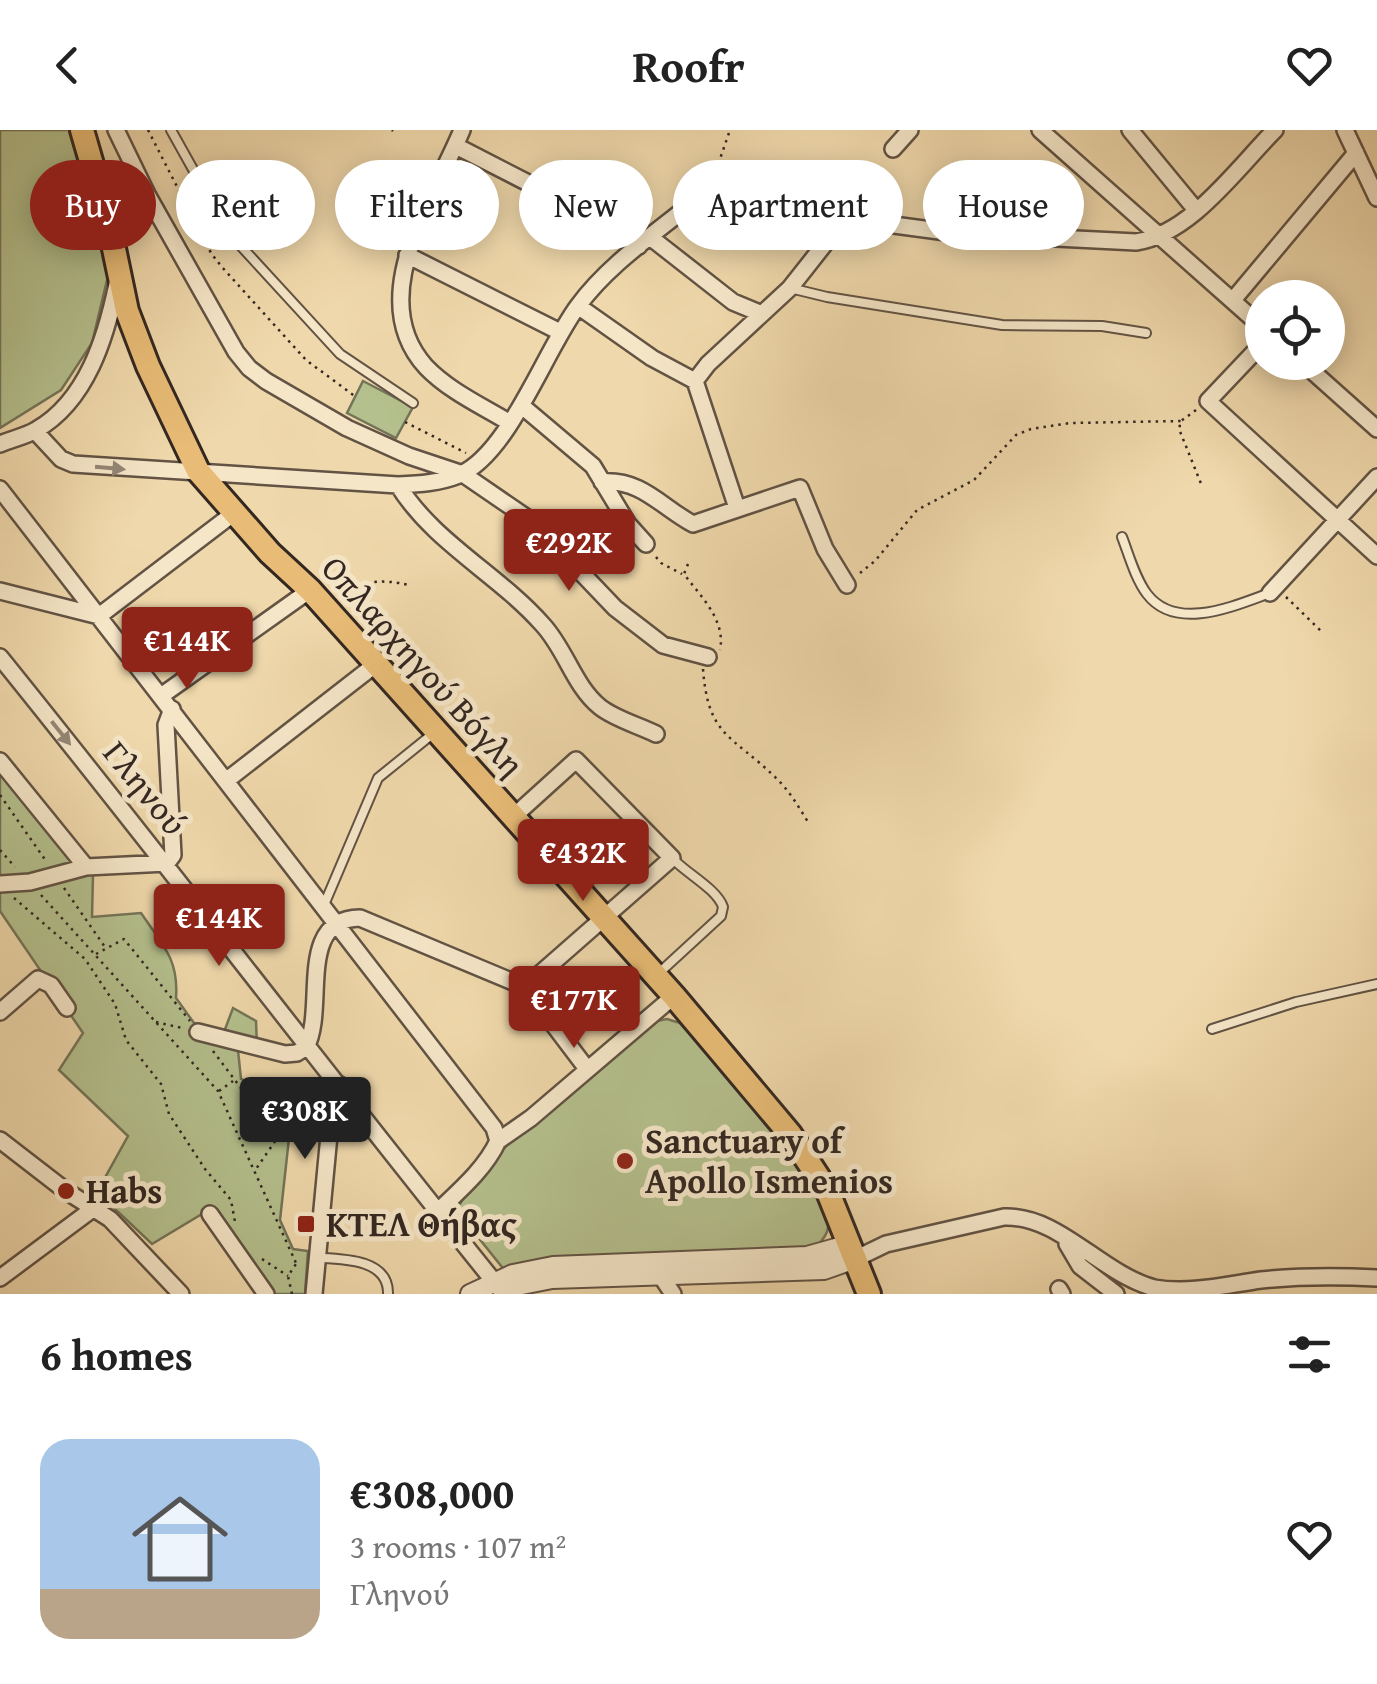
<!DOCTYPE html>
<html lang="en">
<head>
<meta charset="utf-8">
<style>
	body { margin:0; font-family:"Gentium Book Plus",serif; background:#f6f6f6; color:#222; height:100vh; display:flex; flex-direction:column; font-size:38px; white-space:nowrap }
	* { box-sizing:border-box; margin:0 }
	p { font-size:32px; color:#767676 }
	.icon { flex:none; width:55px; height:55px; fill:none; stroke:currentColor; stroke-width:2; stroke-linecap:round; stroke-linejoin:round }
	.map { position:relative; height:1164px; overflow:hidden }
	.sheet { display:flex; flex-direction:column; background:#fff; flex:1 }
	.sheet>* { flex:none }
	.banner { position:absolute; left:30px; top:30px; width:1318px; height:90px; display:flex; gap:20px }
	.controls { position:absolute; left:1245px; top:150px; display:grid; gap:20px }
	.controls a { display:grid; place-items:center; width:100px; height:100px; border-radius:50%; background:#fff; box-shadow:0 5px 25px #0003; font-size:50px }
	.price { position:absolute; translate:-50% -85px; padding:0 22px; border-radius:10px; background:#8f2418; color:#fff; font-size:32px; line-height:65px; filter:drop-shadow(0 2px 5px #0008) }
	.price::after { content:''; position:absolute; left:50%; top:60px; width:30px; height:22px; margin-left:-15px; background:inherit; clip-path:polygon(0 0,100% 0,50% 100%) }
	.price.active { background:#222; color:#fff }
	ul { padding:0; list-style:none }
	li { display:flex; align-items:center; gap:30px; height:250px; padding:0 40px }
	li span { display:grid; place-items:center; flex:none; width:280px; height:200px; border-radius:30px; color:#555 }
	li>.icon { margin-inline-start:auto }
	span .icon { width:120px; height:120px; fill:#fffc; stroke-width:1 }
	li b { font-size:42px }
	h2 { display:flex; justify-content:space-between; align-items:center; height:120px; padding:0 40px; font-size:42px }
	.tag { padding:0 35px; border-radius:45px; background:#fff; box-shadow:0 5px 25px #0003; font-size:35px; line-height:90px }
	.tag.active { background:#8f2418; color:#fff }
	header { display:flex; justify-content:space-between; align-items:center; height:130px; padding:0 40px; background:#fff; font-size:45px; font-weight:600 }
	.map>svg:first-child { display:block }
	.green { fill:#b4c08d; stroke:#747458; stroke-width:2.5 }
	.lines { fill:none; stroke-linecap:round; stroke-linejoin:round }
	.service-casing { stroke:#625344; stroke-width:12 }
	.minor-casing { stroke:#625344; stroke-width:20 }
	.tertiary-casing { stroke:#625344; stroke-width:22 }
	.primary-casing { stroke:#332722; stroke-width:28 }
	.path { stroke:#332722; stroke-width:2.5; stroke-dasharray:2.5 5; stroke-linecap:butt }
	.service { stroke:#f5e6c8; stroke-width:8 }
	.minor { stroke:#f5e6c8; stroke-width:15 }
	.tertiary { stroke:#f5e6c8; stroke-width:18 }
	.primary { stroke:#e8bc76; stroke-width:22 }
	.oneway { fill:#948675 }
	.poi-dot { fill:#8f2418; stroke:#f5e6c8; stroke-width:4 }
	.labels { text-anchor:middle; stroke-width:10; stroke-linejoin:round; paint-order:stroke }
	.street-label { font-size:35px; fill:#332722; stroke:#f5e6c8 }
	.poi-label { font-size:35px; font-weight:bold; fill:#332722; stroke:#f5e6c8; text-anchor:start }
</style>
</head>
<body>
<header><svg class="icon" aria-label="back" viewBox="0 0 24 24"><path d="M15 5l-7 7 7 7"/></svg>Roofr<svg class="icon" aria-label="heart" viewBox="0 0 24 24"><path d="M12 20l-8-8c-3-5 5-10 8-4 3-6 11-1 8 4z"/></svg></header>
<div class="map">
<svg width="1377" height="1164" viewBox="0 0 1377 1164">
	<rect width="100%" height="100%" fill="#efd8ab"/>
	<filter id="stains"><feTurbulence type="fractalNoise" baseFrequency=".002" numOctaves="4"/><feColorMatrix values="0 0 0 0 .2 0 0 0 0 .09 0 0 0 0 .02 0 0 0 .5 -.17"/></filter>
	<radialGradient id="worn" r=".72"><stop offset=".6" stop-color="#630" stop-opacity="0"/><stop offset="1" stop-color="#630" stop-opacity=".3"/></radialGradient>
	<path class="green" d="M0 0H75L108 146 92 213 61 260 0 298Z
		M363 251 413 277 396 308 347 283Z
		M0 640 86 744 93 745 92 787 141 783C162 814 179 829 176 868L194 893 224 902 233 878 256 891 257 917 237 911 241 949 293 972 280 1090 293 1119 308 1121 305 1164H271L212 1078 152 1114 97 1062 128 1006 59 940 83 903 0 781Z
		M667 889 680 893C710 928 834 1055 828 1098 827 1105 821 1112 816 1117L506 1142 457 1081C476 1027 603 933 651 892Z"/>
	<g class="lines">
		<defs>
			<path id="service" d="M171 0 228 102 340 224 413 273
				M790 158 827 167 1002 195 1102 196 1146 203
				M1122 407C1129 425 1135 448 1147 464 1176 502 1234 476 1270 463
				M324 775 378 648 435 602
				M659 843 721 786 723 777C717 759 687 744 672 728
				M1212 899 1296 872 1377 854
				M320 1128C346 1129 389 1130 388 1164"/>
			<path id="minor" d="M116 0 148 66 236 222 249 238 266 251 347 298 409 326 463 344 533 392 615 478 663 515 708 527
				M462 0C434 68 363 168 426 237 449 261 482 276 510 293
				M1040 0 1262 197
				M1130 0 1196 80
				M1345 0 1377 68
				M456 16 614 97 639 116
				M893 19 910 0
				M650 107 733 172 762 184
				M407 125 560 202
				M1233 170 1356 23
				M578 176 652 228 695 251
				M1262 214 1208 271 1377 426
				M1302 232 1377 299
				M522 276 593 336 628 394 646 414
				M35 301 61 329 73 334 398 355C419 354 439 353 459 345 509 324 545 220 578 176 608 135 653 105 692 73 714 66 730 70 751 76L954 103 1136 112C1191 104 1237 38 1275 0
				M0 314C12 309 26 306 36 300 87 271 106 207 117 154
				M602 352C642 349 661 377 693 394L800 358 825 419 847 455
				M398 355C434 413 498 444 543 495 566 520 574 556 600 577 615 589 638 595 656 604
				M0 359 494 998 498 1011C485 1039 459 1061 437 1082
				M737 378 695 251 708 234 790 158 846 87
				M0 461 99 486 234 383
				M1270 463 1377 347
				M0 527C169 736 331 950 500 1159
				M161 566 310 460
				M0 631 86 737
				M227 650 376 534
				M513 687 576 630 672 728 525 857
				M167 733 173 725 166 595 172 579
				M0 754 30 752 86 737 167 733
				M0 882 38 849 51 855 67 878
				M198 902 285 924 297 923 306 917
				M306 917C327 879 295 789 360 788L525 857 587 939
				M0 1010 66 1061 110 1089 181 1164
				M498 1011 531 988 674 866
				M210 1084 266 1164
				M1067 1114 1080 1136 1116 1164
				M855 1129 886 1114 1004 1087C1059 1085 1100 1143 1154 1158 1190 1164 1225 1155 1261 1150 1299 1146 1339 1146 1377 1148
				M661 1146 673 1164
				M0 1148 94 1078
				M1059 1159 1062 1164
				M314 1164 333 963 340 955"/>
			<path id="tertiary" d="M506 1158 552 1149 824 1140 855 1129
				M470 1164 513 1144 553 1136 807 1126 850 1114"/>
			<path id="primary" d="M82 0 108 90 127 181 148 236 198 341 270 423 310 460 674 866 790 1004 828 1062 869 1164"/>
		</defs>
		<use href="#service" class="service-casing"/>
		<use href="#minor" class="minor-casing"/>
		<use href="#tertiary" class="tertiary-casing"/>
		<use href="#primary" class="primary-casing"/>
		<path class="path" d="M148 0 211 123 221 136 306 230 356 267
			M392 0 393 1
			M711 55 730 0
			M1196 280 1181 291 1179 299 1202 356
			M405 292 466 323
			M656 427 661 433 682 444
			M688 434 684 444C701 467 726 490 720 520
			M860 443 875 431 917 380 974 350 1016 305 1031 299 1070 293 1181 291
			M340 466C363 450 382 449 409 455
			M1286 467 1321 501
			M703 539C708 607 732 605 775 647 789 660 798 676 808 692
			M0 665 46 731
			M0 720 15 737
			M64 758 105 817
			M41 765 218 961 296 1133
			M14 768 85 829 115 874 126 910 161 954 169 984 205 1039 231 1070 235 1092
			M96 824 124 809 190 891
			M156 892 182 898
			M213 921 278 1007 256 1039
			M219 961 233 951
			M262 1129 288 1146
			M292 1164 288 1146 296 1134"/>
		<use href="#service" class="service"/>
		<use href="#minor" class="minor"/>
		<use href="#tertiary" class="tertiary"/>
		<use href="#primary" class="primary"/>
	</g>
	<defs><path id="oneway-solid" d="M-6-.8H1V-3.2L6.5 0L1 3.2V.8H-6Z" transform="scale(2.5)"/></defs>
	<g class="oneway">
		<use href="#oneway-solid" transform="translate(110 338) rotate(5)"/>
		<use href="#oneway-solid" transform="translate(61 603) rotate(51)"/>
	</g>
	<g class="poi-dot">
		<circle cx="625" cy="1031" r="10"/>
		<circle cx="66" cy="1061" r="10"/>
		<rect x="296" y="1084" width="20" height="20" rx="5"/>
	</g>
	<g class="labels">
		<g class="street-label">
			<text transform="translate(423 536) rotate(48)" y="12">Οπλαρχηγού Βόγλη</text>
			<text transform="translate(145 658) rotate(51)" y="12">Γληνού</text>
		</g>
		<g class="poi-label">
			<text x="645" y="1023">Sanctuary of<tspan x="645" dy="40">Apollo Ismenios</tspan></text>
			<text x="86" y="1073">Habs</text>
			<text x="326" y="1106">ΚΤΕΛ Θήβας</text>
		</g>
	</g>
	<rect width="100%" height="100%" filter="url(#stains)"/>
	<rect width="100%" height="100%" fill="url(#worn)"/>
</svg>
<div class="controls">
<a><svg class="icon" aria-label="locate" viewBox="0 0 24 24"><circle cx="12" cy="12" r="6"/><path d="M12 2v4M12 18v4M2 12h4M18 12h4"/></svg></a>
</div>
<b class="price" style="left:569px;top:464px">€292K</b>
<b class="price" style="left:187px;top:562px">€144K</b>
<b class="price" style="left:583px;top:774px">€432K</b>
<b class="price" style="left:219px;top:839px">€144K</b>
<b class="price" style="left:574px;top:921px">€177K</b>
<b class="price active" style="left:305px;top:1032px">€308K</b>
<div class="banner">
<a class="tag active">Buy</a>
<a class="tag">Rent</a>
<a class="tag">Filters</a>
<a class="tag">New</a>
<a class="tag">Apartment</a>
<a class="tag">House</a>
</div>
</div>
<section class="sheet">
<h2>6 homes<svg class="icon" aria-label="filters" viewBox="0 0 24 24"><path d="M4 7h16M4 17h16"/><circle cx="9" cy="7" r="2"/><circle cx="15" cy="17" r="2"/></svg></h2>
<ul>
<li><span style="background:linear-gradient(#a9c7e8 75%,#b9a48a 0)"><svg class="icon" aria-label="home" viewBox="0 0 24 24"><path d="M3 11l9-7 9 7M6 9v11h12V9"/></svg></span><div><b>€308,000</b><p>3 rooms · 107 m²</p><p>Γληνού</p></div><svg class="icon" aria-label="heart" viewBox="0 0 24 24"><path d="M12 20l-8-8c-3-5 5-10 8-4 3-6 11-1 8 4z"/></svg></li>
</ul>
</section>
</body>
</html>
